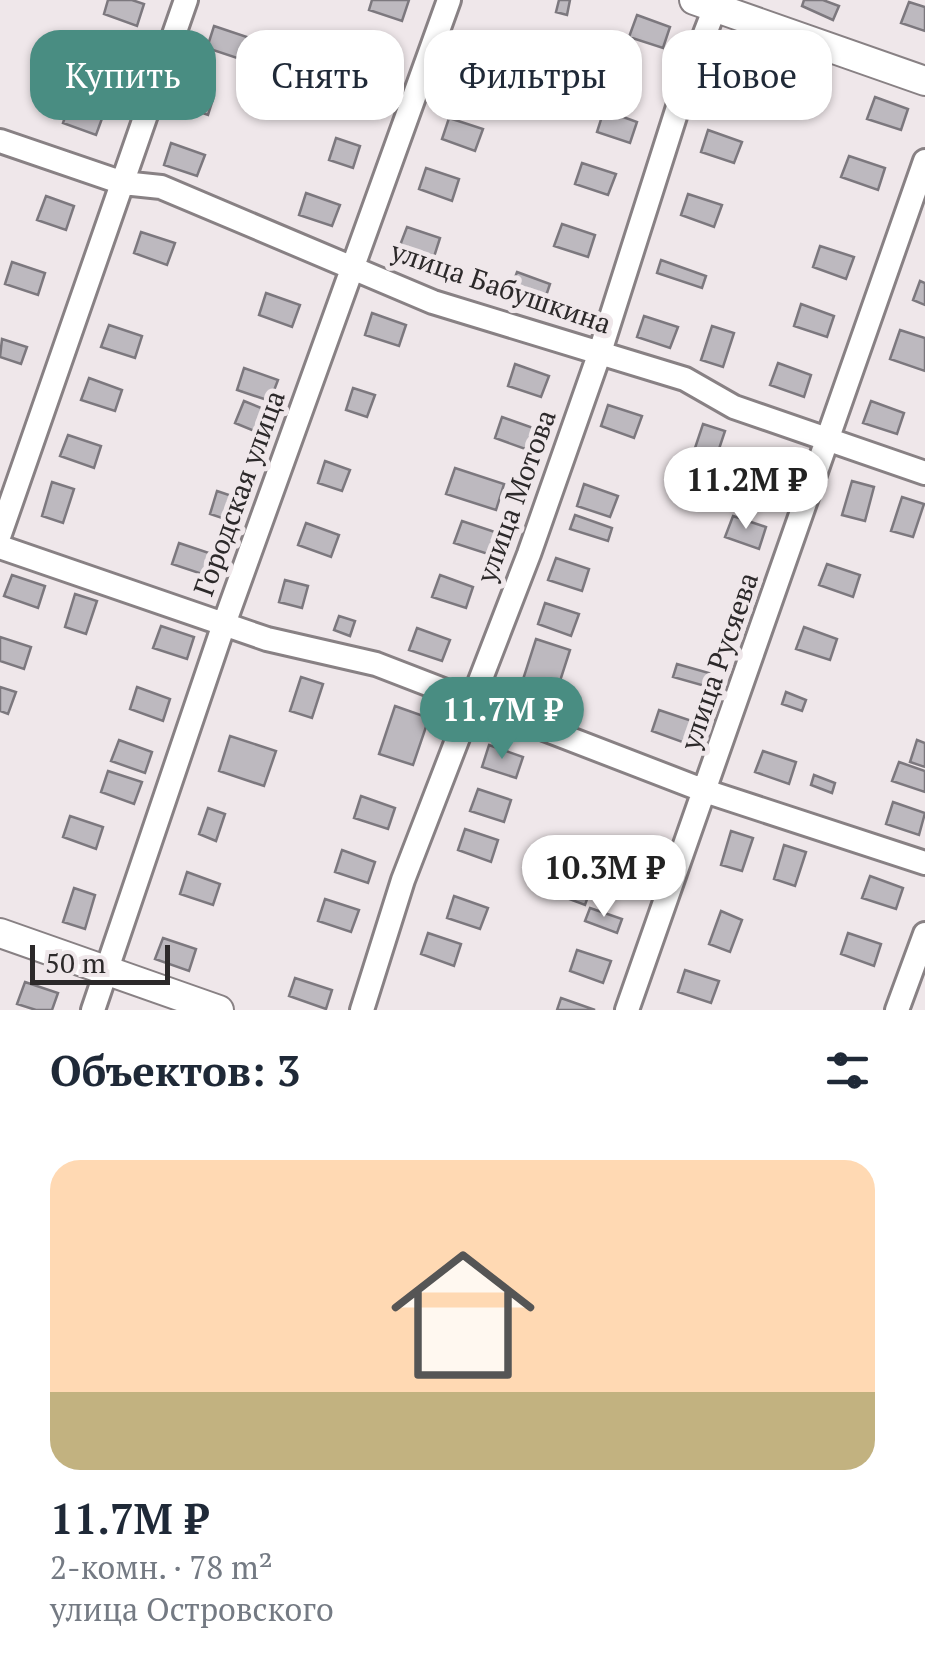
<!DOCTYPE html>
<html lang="ru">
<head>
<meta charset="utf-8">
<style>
	body { margin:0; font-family:"PT Serif",serif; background:#f2f2f3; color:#1f2937; height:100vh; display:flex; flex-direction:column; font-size:38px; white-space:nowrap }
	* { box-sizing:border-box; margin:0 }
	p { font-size:32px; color:#747a83 }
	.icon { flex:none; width:55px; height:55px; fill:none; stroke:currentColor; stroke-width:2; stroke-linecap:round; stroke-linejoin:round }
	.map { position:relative; height:1010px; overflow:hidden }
	.drawer { display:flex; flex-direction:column; background:#fff; flex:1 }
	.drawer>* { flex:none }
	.banner { position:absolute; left:30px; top:30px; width:865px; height:90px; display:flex; gap:20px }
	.scale { position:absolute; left:30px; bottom:25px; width:140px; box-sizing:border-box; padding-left:10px; border:5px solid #2c292a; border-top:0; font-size:28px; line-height:35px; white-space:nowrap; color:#2c292a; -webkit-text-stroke:8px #efe7ea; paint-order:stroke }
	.price { position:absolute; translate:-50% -85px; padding:0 22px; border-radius:35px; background:#fff; color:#222; font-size:32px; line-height:65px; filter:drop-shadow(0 2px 5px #0008) }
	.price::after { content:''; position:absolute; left:50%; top:60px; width:30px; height:22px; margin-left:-15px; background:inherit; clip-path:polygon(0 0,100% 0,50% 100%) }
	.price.selected { background:#498d82; color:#fff }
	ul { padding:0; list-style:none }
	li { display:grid; align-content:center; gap:20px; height:530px; padding:0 50px }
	li span { display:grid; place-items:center; height:310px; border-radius:30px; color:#555 }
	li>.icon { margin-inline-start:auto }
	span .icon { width:180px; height:180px; fill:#fffc; stroke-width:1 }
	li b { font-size:42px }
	h2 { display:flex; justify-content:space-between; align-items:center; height:120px; padding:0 50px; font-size:42px }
	.pill { padding:0 35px; border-radius:30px; background:#fff; box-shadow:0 2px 8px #0004; font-size:35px; line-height:90px }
	.pill.selected { background:#498d82; color:#fff }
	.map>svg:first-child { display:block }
	.building { fill:#bdb9bf; stroke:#7c787e; stroke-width:2.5 }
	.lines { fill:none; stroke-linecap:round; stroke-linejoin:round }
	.minor-casing { stroke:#888184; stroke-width:28 }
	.tertiary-casing { stroke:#888184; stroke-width:32 }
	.minor { stroke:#fff; stroke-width:22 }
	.tertiary { stroke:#fff; stroke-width:28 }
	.labels { text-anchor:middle; stroke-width:10; stroke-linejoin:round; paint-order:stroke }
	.street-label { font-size:28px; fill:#2c292a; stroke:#efe7ea }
</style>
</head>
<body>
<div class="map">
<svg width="925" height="1010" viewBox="0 0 925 1010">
	<rect width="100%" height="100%" fill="#efe7ea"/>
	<path class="building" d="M108 0H132L144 4 137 26 104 14Z
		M372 0H409L402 21 369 10Z
		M559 0H570L567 15 556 12Z
		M804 0H823L839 6 833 20 802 6Z
		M909 2 925 7V31L901 23Z
		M637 15 670 27 663 48 629 37Z
		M214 26 247 37 240 59 207 48Z
		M89 42 122 53 115 75 81 63Z
		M737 49 770 60 763 82 729 70Z
		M368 50 389 56 383 78 361 71Z
		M468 62 502 73 494 95 461 83Z
		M190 91 213 99 208 115 185 107Z
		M717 95 735 101 731 115 713 109Z
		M875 97 908 109 901 130 867 119Z
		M70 102 104 113 96 135 63 123Z
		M604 110 637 122 630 143 597 132Z
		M449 118 483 129 475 151 442 139Z
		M708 130 742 142 734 163 701 152Z
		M336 138 360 146 353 168 329 160Z
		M171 143 205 155 197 176 164 165Z
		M849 156 885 168 878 190 841 177Z
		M582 163 616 174 608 195 575 184Z
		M426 168 459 179 452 201 419 189Z
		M306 193 340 205 332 226 299 215Z
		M688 194 722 205 714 227 681 215Z
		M46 196 74 206 66 230 37 220Z
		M562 224 595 235 588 257 554 246Z
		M407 227 440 238 433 260 399 248Z
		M141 232 175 243 167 265 134 253Z
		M820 246 854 257 846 279 813 267Z
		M661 260 706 276 702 288 657 273Z
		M12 262 45 273 38 295 5 284Z
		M517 272 550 284 543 305 509 294Z
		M920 281 925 283V305L913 300Z
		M266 293 300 305 292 327 259 315Z
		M801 304 834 316 827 337 794 326Z
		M372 313 406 325 399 346 365 335Z
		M644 316 678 327 670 348 637 337Z
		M109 325 142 336 135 358 101 347Z
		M712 326 734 333 723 367 701 360Z
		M900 330 925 338V371L890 359Z
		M2 339 27 347 21 364 0 357Z
		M778 363 811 375 804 397 770 385Z
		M515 364 549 376 541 397 508 386Z
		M244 368 278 380 270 401 237 390Z
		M89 378 122 390 115 411 81 400Z
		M353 388 375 395 367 417 346 410Z
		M244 401 266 410 257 432 235 423Z
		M871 401 904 413 897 434 863 423Z
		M608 405 642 416 634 438 601 426Z
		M502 417 536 429 528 450 495 438Z
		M703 424 725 431 714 464 692 457Z
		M68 435 101 446 94 468 60 456Z
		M764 449 785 456 775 490 753 483Z
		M325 461 350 470 342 491 318 483Z
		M455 468 504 484 496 510 446 494Z
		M852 481 874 487 865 521 842 515Z
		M52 482 74 489 63 523 42 516Z
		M584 484 618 496 610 517 577 506Z
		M217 491 235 497 228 520 210 514Z
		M902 497 924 504 913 537 891 531Z
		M575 515 612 528 608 541 570 529Z
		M733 516 766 527 759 549 725 537Z
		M462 521 495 532 488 554 454 543Z
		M306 523 339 535 331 557 298 545Z
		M179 543 212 554 205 575 172 564Z
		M556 558 589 569 582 591 548 580Z
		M827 564 860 575 853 597 819 585Z
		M12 575 45 586 38 608 4 596Z
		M440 575 473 587 466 608 432 597Z
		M285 580 308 586 302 608 279 602Z
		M75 594 97 601 86 634 65 627Z
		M545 603 579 614 571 636 538 624Z
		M339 616 355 621 350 636 334 630Z
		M161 626 194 637 187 659 153 648Z
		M804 627 837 639 830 660 796 649Z
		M417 628 450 640 442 661 409 650Z
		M0 637 31 647 24 669 0 661Z
		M536 639 570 650 552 706 518 695Z
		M677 664 709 673 705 686 673 677Z
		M301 677 323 684 312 718 290 711Z
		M0 687 16 692 8 714 0 711Z
		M137 687 170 699 163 721 130 709Z
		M786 692 806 700 802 711 782 704Z
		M395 706 429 718 413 765 379 754Z
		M659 710 692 721 685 743 652 731Z
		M230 736 276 751 264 786 219 771Z
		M119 740 152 752 145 773 111 761Z
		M917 740 925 743V767L910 762Z
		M489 745 523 757 516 778 482 767Z
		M763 751 796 762 789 784 755 772Z
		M899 762 925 771V792L892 781Z
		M108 771 142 782 134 804 101 792Z
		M814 775 835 783 832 793 811 785Z
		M478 789 511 800 504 822 470 811Z
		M361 796 395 808 388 829 354 818Z
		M893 802 925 813 919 835 886 824Z
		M208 808 225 814 216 841 199 834Z
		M70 816 103 827 96 849 63 837Z
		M465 829 498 840 491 862 458 850Z
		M731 831 753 838 742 871 721 865Z
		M784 845 806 852 795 886 774 879Z
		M342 850 375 862 368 883 335 872Z
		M604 869 638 881 633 894 600 881Z
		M187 872 220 884 213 905 180 894Z
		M870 876 903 888 896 909 862 898Z
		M570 881 591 888 585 905 564 897Z
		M74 888 95 895 85 929 63 922Z
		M454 896 488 908 480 929 447 918Z
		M325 899 359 910 351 932 318 921Z
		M590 908 622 919 617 933 585 921Z
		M721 911 742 920 730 952 709 944Z
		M428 933 461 944 454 966 421 954Z
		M848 933 881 944 874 966 841 954Z
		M163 938 196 949 189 971 155 959Z
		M577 950 611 961 603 983 570 971Z
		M685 970 719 981 711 1003 678 992Z
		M295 978 332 990 326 1009 289 996Z
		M25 982 58 993 52 1010H36L17 1004Z
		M561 998 595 1010H557Z"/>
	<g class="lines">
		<defs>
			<path id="minor" d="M0 141 123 183 161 187 433 302 685 379 734 407 925 473
				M0 534 186 0
				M0 547 267 639 376 664 705 791 925 863
				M93 1010 224 624 449 0
				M362 1010 403 880 529 554 599 355 685 85 718 0
				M627 1010 925 161
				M897 1010 925 934"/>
			<path id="tertiary" d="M694 0 925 81
				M0 933 219 1010"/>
		</defs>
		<use href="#minor" class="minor-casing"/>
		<use href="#tertiary" class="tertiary-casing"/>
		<use href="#minor" class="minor"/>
		<use href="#tertiary" class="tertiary"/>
	</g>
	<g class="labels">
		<g class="street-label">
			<text transform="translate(501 287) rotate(19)" y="10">улица Бабушкина</text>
			<text transform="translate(239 493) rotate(-70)" y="10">Городская улица</text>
			<text transform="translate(516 496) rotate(-70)" y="10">улица Мотова</text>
			<text transform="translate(719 661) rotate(-71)" y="10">улица Русяева</text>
		</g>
	</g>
</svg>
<div class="scale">50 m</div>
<b class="price" style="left:746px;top:532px">11.2M ₽</b>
<b class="price selected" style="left:502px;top:762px">11.7M ₽</b>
<b class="price" style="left:604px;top:920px">10.3M ₽</b>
<div class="banner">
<a class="pill selected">Купить</a>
<a class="pill">Снять</a>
<a class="pill">Фильтры</a>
<a class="pill">Новое</a>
</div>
</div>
<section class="drawer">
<h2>Объектов: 3<svg class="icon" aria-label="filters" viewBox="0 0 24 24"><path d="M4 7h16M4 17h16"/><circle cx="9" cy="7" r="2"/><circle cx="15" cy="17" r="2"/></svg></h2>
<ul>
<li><span style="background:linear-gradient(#ffd9b3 75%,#c2b280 0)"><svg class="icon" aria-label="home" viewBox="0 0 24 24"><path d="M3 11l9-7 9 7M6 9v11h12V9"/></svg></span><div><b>11.7M ₽</b><p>2-комн. · 78 m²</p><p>улица Островского</p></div></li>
</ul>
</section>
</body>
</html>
